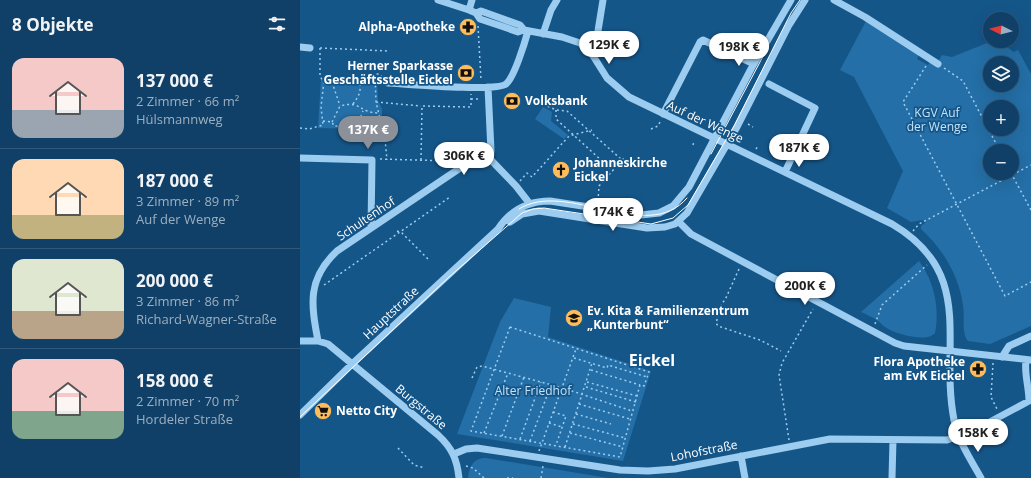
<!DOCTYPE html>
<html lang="de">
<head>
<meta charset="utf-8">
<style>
	body { margin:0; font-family:"Open Sans",sans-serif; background:#19476d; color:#f1f3f6; height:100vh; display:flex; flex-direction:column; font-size:15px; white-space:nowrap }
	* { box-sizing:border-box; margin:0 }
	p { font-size:13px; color:#9cafc0 }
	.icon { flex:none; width:22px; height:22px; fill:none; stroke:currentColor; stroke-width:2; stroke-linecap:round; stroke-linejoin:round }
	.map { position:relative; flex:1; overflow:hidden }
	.panel { display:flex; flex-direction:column; background:#104067; width:300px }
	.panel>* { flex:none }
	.needle { width:26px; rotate:276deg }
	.fabs { position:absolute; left:683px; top:12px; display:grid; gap:8px }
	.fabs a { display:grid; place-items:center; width:36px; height:36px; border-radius:50%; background:#104067; box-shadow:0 4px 16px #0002,0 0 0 1px #30597b; font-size:20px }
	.price { position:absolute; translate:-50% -34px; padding:0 9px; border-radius:14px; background:#fff; color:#222; font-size:13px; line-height:26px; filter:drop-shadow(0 1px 2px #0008) }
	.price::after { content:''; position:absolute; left:50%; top:24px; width:12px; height:9px; margin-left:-6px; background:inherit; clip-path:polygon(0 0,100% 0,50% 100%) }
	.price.active { background:#8c9099; color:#fff }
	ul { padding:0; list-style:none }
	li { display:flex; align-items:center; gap:12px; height:100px; padding:0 12px }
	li+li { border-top:1px solid #30597b }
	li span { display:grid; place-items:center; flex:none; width:112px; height:80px; border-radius:12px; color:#555 }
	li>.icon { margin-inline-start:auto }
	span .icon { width:48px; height:48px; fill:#fffc; stroke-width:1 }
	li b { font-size:17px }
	h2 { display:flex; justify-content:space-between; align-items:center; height:48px; padding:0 12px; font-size:17px }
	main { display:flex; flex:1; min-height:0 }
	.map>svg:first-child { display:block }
	.green { fill:#246fa7; fill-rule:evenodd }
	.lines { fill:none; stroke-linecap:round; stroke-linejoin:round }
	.path { stroke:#9cccef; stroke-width:1.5; stroke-dasharray:2 3; stroke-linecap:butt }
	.minor { stroke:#9cccef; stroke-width:7 }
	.tram { stroke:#fff; stroke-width:1 }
	.labels { text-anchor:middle; stroke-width:3.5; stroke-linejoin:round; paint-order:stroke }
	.poi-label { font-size:12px; font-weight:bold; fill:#fff; stroke:#155689; text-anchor:start }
	.park-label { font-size:12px; fill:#c2e3fb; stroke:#155689 }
	.street-label { font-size:12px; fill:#fff; stroke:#155689 }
	.district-label { font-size:16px; font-weight:bold; fill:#fff; stroke:#155689 }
</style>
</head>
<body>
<main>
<section class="panel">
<h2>8 Objekte<svg class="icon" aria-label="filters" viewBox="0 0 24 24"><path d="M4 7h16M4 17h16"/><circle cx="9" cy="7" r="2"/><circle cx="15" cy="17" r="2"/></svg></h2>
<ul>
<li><span style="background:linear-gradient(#f6c9c9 65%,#9aa5b1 0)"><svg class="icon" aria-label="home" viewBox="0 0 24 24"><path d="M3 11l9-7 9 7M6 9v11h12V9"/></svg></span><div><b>137 000 €</b><p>2 Zimmer · 66 m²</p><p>Hülsmannweg</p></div></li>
<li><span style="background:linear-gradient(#ffd9b3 70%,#c2b280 0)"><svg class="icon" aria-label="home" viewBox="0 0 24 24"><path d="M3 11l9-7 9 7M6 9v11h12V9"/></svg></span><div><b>187 000 €</b><p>3 Zimmer · 89 m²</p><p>Auf der Wenge</p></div></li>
<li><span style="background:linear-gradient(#dfe7d0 65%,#b9a48a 0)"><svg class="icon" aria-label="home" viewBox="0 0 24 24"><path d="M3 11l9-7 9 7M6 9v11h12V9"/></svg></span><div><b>200 000 €</b><p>3 Zimmer · 86 m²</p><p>Richard-Wagner-Straße</p></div></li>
<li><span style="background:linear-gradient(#f6c9c9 65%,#7fa58c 0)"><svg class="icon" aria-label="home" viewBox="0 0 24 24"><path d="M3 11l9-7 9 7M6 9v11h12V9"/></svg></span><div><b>158 000 €</b><p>2 Zimmer · 70 m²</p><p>Hordeler Straße</p></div></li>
</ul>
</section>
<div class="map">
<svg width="731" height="478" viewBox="0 0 731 478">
	<rect width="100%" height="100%" fill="#155689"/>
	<path class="green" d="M566 21 619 55 617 59 628 65 630 62 636 65 642 55 652 57 692 41H698L714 52 718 50 731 74V326L690 344 668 341C661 333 665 315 663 305 659 276 643 249 621 229V226L626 222 622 220 611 222 587 208 603 171 554 77 540 70ZM690 63H712V85H690ZM690 107H712V129H690ZM690 151H712V173H690Z
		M21 79 77 80 78 100 82 109V126L66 129 18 128Z
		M243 107 252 112 251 121 268 135 264 139 235 119Z
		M619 261C634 281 640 308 635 333 627 343 595 334 585 327 582 325 581 323 578 321 573 317 567 315 561 312Z
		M214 298 251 307 248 337 351 371 323 461 157 434 200 322Z
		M183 458H186L308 478H168C169 468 172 460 183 458Z"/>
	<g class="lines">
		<path class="path" d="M178 26 181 80
			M20 48V77L24 81 42 80 75 82
			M20 48 89 51
			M626 66 603 102 705 296 731 282
			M644 68 663 81 700 151
			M82 77 80 74H75L76 102 85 139 87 160
			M32 82 40 106
			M171 99H181
			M234 100 256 110 267 111 322 160
			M76 102 121 106
			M53 104C59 96 61 92 60 82
			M256 110V119L313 171
			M23 121 32 122 34 126 68 128 81 126
			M32 122 40 106C61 100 59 113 79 113
			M448 124 453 127
			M57 126 63 111
			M0 128 9 129 23 125 21 107 24 81
			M351 129 358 126 360 122
			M393 145 394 141
			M456 149 458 146
			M80 159 150 161 153 164
			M121 160 122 106 171 107V94
			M711 173 731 210
			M220 181 227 173 232 177 269 136 292 130
			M298 201 299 186 324 158
			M97 231 102 233 129 260
			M613 231 619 224 731 165
			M439 269 425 300 422 303 416 323 418 326 460 340 481 351
			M24 285 150 197
			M575 324 582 305 627 265
			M210 327 349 372 344 386 340 385 320 457 171 431Z
			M274 358 307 368 308 365 347 377
			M693 363 691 397 697 409
			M291 370 340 385
			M172 378 177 367 182 366 263 388 332 411
			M287 382 337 396
			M286 387 336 402
			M279 404 330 419
			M253 412 266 416 256 445
			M276 414 311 424
			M249 423 262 427
			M273 424 325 438
			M184 433 208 373
			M270 433 323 447
			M202 436 224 377
			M220 439 241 382
			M489 440 479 375 482 363 513 309
			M230 441 251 385
			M265 447 292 363
			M98 448 114 465 125 468
			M239 451 276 349
			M166 466 173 468 184 478
			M207 478H213
			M241 478 243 466"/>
		<path class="minor" d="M138 0 169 10 176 13 180 19 204 27 218 32 224 30 262 37 280 43 290 51 307 78 329 97 592 224C677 274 639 343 654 420 658 441 671 460 681 478
			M534 0 565 17 638 64
			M169 10 172 0
			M176 13 181 11 220 25 224 30
			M243 34 251 10 257 0
			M0 47 10 48
			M290 51 297 37 303 0
			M88 83C107 84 196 92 206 84 214 78 225 42 228 31
			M469 84 515 108 485 172
			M188 87 191 151 190 159
			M363 114 400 42 403 40 454 64
			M0 158 72 160 71 228
			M190 159 216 186 230 204
			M210 222 222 214 239 211 347 228 365 227 375 224 387 213 437 127 489 25 505 0
			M379 222 391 234 595 343 604 346 731 360
			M0 341H18L28 344 138 435C152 448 157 459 159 478
			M18 341C11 304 7 279 37 251L172 160 190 159
			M702 357 709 346 731 336
			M0 415 52 364 198 229C210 211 228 201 250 201L341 215 359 213 373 206 389 187 451 69 491 0
			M154 454 166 449 177 448 320 470 348 471 375 469 530 439 647 440 671 432 729 401C729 387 724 374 726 360
			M441 456 445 478
			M592 478 593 440"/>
		<path class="tram" d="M411 154 468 47
			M219 209C266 179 347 245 387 198
			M0 417 149 277 222 213 233 209 244 208 351 224 373 218 388 205 434 126 491 13 500 0"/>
	</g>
	<defs>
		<symbol id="pharmacy-disc" viewBox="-11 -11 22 22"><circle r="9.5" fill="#ffbc5a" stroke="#155689"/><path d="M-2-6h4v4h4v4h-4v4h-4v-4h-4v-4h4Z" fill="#111"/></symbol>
		<symbol id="bank-disc" viewBox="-11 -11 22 22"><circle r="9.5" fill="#ffbc5a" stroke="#155689"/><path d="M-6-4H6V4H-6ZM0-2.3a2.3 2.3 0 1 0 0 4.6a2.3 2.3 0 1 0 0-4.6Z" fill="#111"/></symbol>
		<symbol id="church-disc" viewBox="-11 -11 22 22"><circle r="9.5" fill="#ffbc5a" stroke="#155689"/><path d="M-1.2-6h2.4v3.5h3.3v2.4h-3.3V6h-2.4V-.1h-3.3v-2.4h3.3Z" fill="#111"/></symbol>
		<symbol id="school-disc" viewBox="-11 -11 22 22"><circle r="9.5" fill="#ffbc5a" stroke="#155689"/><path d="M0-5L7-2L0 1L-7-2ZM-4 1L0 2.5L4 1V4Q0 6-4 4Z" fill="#111"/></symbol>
		<symbol id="supermarket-disc" viewBox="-11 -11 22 22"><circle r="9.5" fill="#ffbc5a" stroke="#155689"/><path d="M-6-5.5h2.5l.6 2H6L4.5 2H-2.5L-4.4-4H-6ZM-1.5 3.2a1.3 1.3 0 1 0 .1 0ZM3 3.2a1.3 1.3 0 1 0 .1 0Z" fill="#111"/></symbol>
	</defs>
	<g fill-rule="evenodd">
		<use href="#pharmacy-disc" x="158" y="17" width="20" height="20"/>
		<use href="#bank-disc" x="156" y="63" width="20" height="20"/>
		<use href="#bank-disc" x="202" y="91" width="20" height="20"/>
		<use href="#church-disc" x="251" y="160" width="20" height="20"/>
		<use href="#school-disc" x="264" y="308" width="20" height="20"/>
		<use href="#pharmacy-disc" x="668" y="359" width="20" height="20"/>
		<use href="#supermarket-disc" x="13" y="401" width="20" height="20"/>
	</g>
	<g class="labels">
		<g class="poi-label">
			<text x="155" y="31" text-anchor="end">Alpha-Apotheke</text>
			<text x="153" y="70" text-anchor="end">Herner Sparkasse<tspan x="153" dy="14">Geschäftsstelle Eickel</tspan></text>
			<text x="225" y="105">Volksbank</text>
			<text x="274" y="167">Johanneskirche<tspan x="274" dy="14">Eickel</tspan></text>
			<text x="287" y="315">Ev. Kita &amp; Familienzentrum<tspan x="287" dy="14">„Kunterbunt“</tspan></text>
			<text x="665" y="366" text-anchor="end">Flora Apotheke<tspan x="665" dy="14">am EvK Eickel</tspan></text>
			<text x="36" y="415">Netto City</text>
		</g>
		<g class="park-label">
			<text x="637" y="117">KGV Auf<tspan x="637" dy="14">der Wenge</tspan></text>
			<text x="233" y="395">Alter Friedhof</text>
		</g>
		<g class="street-label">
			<text transform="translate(405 122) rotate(25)" y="4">Auf der Wenge</text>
			<text transform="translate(66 219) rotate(-34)" y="4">Schultenhof</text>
			<text transform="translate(91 313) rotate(-43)" y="4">Hauptstraße</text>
			<text transform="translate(121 407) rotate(40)" y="4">Burgstraße</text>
			<text transform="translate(404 451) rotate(-11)" y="4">Lohofstraße</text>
		</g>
		<g class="district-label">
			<text x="352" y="366">Eickel</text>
		</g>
	</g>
</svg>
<div class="fabs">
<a><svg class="needle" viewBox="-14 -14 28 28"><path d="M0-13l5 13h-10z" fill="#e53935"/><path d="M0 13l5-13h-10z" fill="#9cafc0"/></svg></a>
<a><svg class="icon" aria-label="layers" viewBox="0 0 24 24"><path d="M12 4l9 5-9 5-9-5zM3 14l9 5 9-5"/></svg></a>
<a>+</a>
<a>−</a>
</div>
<b class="price" style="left:309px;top:65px">129K €</b>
<b class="price" style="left:439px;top:67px">198K €</b>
<b class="price active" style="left:68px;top:150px">137K €</b>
<b class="price" style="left:499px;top:168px">187K €</b>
<b class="price" style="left:164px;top:176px">306K €</b>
<b class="price" style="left:313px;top:232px">174K €</b>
<b class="price" style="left:505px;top:306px">200K €</b>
<b class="price" style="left:678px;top:453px">158K €</b>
</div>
</main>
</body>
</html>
